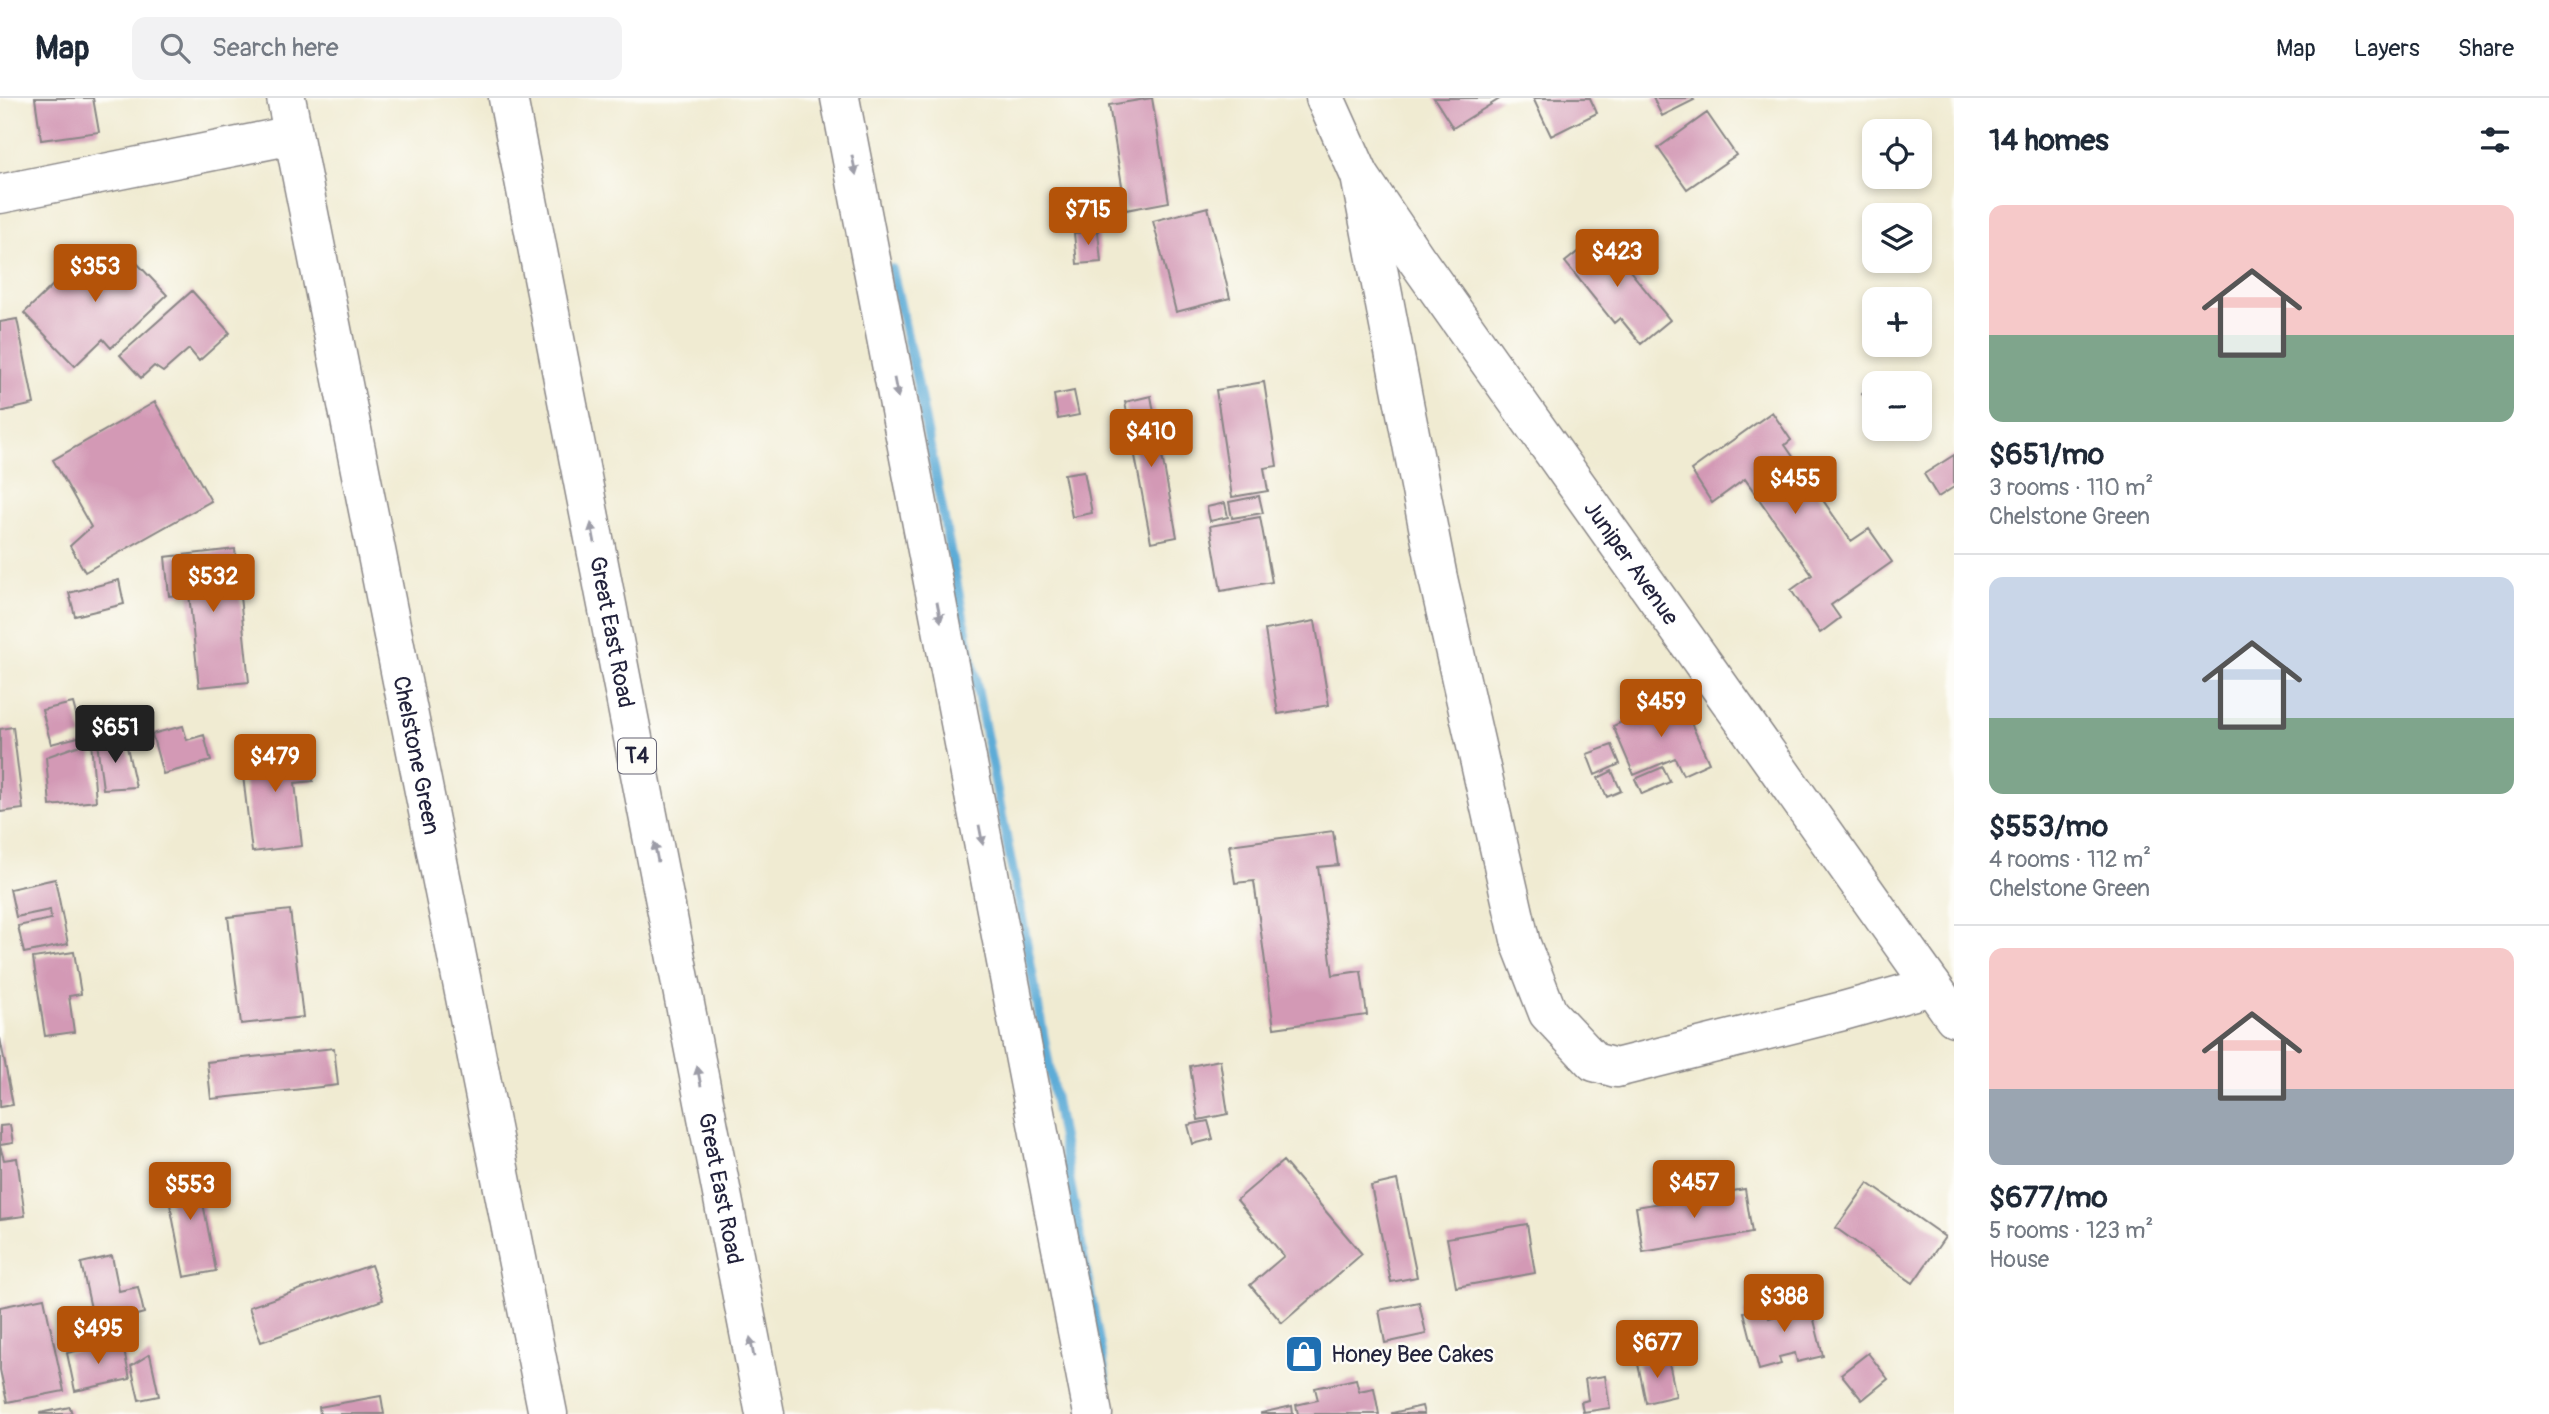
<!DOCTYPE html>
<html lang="en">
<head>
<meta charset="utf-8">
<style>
	body { margin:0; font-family:Pangolin,sans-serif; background:#f2f2f3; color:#1f2937; height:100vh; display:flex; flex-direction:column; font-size:26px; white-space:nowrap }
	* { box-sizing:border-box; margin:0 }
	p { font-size:23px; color:#747a83 }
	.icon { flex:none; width:38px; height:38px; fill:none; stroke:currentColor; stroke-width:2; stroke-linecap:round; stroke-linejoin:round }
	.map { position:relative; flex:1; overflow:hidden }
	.panel { display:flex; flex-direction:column; background:#fff; width:595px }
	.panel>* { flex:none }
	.controls { position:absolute; left:1862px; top:21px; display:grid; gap:14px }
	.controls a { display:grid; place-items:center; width:70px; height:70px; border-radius:14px; background:#fff; box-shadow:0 4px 10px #0003; font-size:35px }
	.price { position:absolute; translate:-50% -60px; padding:0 16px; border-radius:7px; background:#b45309; color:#fff; font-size:23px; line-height:46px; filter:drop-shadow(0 2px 4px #0008) }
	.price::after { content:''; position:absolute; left:50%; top:42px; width:21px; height:16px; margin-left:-10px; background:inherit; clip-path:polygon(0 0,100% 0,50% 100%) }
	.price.active { background:#222; color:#fff }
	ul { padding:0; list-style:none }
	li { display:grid; align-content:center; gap:14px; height:371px; padding:0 35px }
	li+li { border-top:2px solid #e0e1e3 }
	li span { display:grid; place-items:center; height:217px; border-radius:14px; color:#555 }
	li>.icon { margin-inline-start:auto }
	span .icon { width:126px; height:126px; fill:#fffc; stroke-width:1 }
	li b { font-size:30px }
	h2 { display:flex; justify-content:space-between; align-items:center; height:84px; padding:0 35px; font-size:30px }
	header { display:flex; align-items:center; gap:42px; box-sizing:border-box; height:98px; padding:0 35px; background:#fff; border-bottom:2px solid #e0e1e3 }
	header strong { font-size:33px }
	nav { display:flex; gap:38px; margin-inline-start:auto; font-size:24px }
	.search { width:490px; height:63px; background:#f2f2f3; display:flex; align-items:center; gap:18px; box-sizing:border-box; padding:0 24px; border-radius:14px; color:#747a83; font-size:26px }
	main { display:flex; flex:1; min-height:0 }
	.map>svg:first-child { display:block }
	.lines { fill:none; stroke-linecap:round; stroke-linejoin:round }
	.stream { stroke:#5dacd7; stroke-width:10 }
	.building { fill:#d399b5 }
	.minor-casing { stroke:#898686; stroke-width:41 }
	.primary-casing { stroke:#898686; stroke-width:41 }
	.minor { stroke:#fff; stroke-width:38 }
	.primary { stroke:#fff; stroke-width:38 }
	.oneway { fill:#9c9ca7 }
	.labels { text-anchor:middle; stroke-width:5; stroke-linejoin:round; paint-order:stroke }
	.shield { fill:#fdfcf7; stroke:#646373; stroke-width:2 }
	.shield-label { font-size:21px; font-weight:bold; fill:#22223b }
	.street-label { font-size:23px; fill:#22223b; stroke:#fdfcf7 }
	.poi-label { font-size:23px; fill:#22223b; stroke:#fdfcf7; text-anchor:start }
</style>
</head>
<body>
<header>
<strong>Map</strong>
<div class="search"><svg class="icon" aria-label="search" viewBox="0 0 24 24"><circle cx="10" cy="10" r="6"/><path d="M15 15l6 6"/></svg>Search here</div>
<nav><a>Map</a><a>Layers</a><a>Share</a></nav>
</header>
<main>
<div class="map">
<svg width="1954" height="1316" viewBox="0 0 1954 1316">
	<rect width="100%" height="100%" fill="#fdfcf7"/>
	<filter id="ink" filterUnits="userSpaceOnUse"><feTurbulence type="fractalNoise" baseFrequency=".0143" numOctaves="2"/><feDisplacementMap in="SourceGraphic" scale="14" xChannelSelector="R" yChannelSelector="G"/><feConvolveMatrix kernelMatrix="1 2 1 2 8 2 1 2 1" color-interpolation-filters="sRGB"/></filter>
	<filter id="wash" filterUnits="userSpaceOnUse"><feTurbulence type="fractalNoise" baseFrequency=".00686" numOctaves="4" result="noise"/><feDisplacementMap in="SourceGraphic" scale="28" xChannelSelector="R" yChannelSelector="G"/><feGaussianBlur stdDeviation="1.57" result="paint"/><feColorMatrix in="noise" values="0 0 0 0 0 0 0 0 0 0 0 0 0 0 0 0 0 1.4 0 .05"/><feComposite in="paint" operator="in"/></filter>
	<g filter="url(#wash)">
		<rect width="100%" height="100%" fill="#f0ebd2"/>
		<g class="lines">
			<path class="stream" d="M892 171 917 283 1024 831 1106 1283"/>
		</g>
		<g id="blocks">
			<path class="building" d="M35 0H93L99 34 41 42Z
				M1152 0 1169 104 1126 112 1109 7Z
				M1434 0H1501L1453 30Z
				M1533 0H1590L1597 15 1551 38Z
				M1653 0H1692L1694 2 1662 18Z
				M1707 15 1736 57 1687 91 1658 50Z
				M1208 109 1230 200 1176 214 1153 123Z
				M1098 133 1101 164 1077 166 1074 135Z
				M1600 136 1670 222 1641 246 1620 220 1614 225 1565 164Z
				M120 147 167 197 111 250 103 241 75 268 24 215 84 157 97 170Z
				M192 193 230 235 199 263 189 251 163 274 154 268 141 280 120 257Z
				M17 221 34 306 0 314V224Z
				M1264 284 1277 368 1264 370 1268 393 1232 399 1216 292Z
				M1874 285V311L1862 296Z
				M1074 293 1079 317 1058 321 1054 297Z
				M1151 298 1177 439 1151 444 1125 304Z
				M155 304 211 403 85 474 70 448 91 429 53 362Z
				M1772 314 1791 342 1785 347 1851 443 1869 431 1892 464 1831 507 1840 520 1820 535 1791 492 1812 477 1745 381 1712 405 1691 372Z
				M1954 357V389L1938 399 1924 376Z
				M1084 373 1092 415 1072 419 1064 376Z
				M1259 398 1263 415 1232 420 1229 404Z
				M1225 405 1228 419 1210 423 1207 409Z
				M1260 419 1272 484 1221 493 1210 428Z
				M235 451 249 584 199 589 189 496 169 498 165 459Z
				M119 482 124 506 75 518 69 495Z
				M1315 523 1329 607 1278 616 1265 532Z
				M1679 598 1709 665 1683 677 1675 660 1634 677 1613 628Z
				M73 605 82 638 51 646 42 612Z
				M183 628 187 642 204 637 211 663 163 676 152 636Z
				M13 629 23 711 0 714V631Z
				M125 640 136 689 103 691 97 644Z
				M91 643 96 703 50 708 46 659Z
				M309 644 313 683 295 685 302 748 252 754 240 652Z
				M1612 647 1620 666 1595 677 1587 656Z
				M1663 669 1670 684 1642 696 1635 681Z
				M1612 673 1621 693 1607 699 1598 680Z
				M1333 733 1338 767 1318 769 1333 877 1361 873 1367 917 1274 930 1254 783 1235 785 1229 747Z
				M55 781 68 846 24 855 18 828 51 821 50 812 16 819 10 791Z
				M290 812 303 919 241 926 228 819Z
				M74 854 81 896 69 898 74 934 45 938 33 860Z
				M0 940 13 1007 0 1009Z
				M334 950 338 987 211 1001 207 964Z
				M1220 962 1228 1016 1198 1022 1190 968Z
				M1208 1023 1213 1041 1193 1046 1188 1027Z
				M10 1027 13 1045 0 1047V1028Z
				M0 1048 4 1062 17 1060 25 1118 0 1121Z
				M1283 1063 1362 1156 1282 1225 1250 1187 1284 1158 1237 1102Z
				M196 1068 216 1173 184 1179 164 1075Z
				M1397 1082 1417 1179 1391 1184 1371 1088Z
				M1868 1085 1945 1139 1913 1185 1836 1130Z
				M1745 1091 1752 1135 1643 1154 1636 1109Z
				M1527 1126 1535 1175 1456 1189 1447 1140Z
				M112 1158 119 1193 138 1189 144 1215 122 1221 124 1232 97 1238 81 1165Z
				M371 1167 383 1202 261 1244 249 1209Z
				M1808 1198 1823 1258 1797 1264 1795 1255 1779 1259 1781 1266 1759 1272 1744 1214 1767 1209 1769 1220 1790 1214 1788 1203Z
				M44 1200 64 1293 7 1304 0 1272V1209Z
				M1419 1204 1426 1236 1385 1245 1379 1212Z
				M122 1243 130 1281 75 1293 67 1255Z
				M1868 1255 1888 1281 1862 1302 1841 1276Z
				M150 1256 159 1298 139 1302 131 1268Z
				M1668 1260 1676 1298 1646 1305 1638 1266Z
				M1605 1278 1610 1310 1583 1314 1581 1304 1588 1302 1585 1281Z
				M1356 1281 1359 1293 1374 1290 1379 1316H1298L1296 1307 1318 1302 1315 1290Z
				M381 1298 384 1316H320L319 1309Z
				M1292 1308 1293 1316H1261V1315Z
				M1422 1308 1424 1316H1392V1315Z
				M70 1309 72 1316H40V1315Z"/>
		</g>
	</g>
	<g filter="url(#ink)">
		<use href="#blocks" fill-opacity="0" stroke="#898686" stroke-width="2"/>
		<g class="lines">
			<defs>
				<g id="minor">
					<path id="s1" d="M286 0 548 1316"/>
					<path id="s2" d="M1325 0 1360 78 1417 162 1954 919"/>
					<path d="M1360 78 1438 480 1521 846 1548 915 1594 964 1616 970 1843 913 1932 888"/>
					<path d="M0 96 293 37"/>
				</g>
				<g id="primary">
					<path id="s3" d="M508 0 765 1316"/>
					<path d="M840 0 1093 1316"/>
				</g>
			</defs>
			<use href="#minor" class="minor-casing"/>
			<use href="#primary" class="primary-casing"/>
			<use href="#minor" class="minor"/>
			<use href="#primary" class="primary"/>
		</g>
		<defs><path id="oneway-solid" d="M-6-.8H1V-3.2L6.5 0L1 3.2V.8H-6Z" transform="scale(1.75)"/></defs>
		<g class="oneway">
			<use href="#oneway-solid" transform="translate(854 67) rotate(78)"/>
			<use href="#oneway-solid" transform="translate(896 290) rotate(79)"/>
			<use href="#oneway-solid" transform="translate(593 435) rotate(-101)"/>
			<use href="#oneway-solid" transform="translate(939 514) rotate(79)"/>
			<use href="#oneway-solid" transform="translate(981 737) rotate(79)"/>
			<use href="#oneway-solid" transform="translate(656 754) rotate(-101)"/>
			<use href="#oneway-solid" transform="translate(699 978) rotate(-101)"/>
			<use href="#oneway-solid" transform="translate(752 1249) rotate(-101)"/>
		</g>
	</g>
	<defs>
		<symbol id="shop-square" viewBox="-11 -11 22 22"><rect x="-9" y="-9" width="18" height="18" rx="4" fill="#1f6fb2" stroke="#fdfcf7"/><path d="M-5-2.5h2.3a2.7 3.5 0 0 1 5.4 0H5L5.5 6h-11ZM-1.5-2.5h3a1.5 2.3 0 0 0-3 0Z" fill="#fff"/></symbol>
	</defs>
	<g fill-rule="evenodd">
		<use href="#shop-square" x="1282" y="1234" width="44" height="44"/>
	</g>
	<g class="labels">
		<rect class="shield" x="618" y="640.5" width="38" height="35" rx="5"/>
		<g class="shield-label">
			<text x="637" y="665">T4</text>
		</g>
		<g class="street-label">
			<text dy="8" stroke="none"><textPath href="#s2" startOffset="558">Juniper Avenue</textPath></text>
			<text dy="8" stroke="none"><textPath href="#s3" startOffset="544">Great East Road</textPath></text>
			<text dy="8" stroke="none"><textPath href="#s1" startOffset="670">Chelstone Green</textPath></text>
			<text dy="8" stroke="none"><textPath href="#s3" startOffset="1111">Great East Road</textPath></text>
		</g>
		<g class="poi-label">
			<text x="1331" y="1264">Honey Bee Cakes</text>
		</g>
	</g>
</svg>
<div class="controls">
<a><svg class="icon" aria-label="locate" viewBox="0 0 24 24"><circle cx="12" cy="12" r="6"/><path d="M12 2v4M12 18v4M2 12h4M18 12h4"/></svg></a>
<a><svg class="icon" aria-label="layers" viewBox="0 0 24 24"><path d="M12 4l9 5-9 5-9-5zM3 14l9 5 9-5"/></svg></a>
<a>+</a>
<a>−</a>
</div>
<b class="price" style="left:1088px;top:149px">$715</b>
<b class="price" style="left:1617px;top:191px">$423</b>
<b class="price" style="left:95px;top:206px">$353</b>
<b class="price" style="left:1151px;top:371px">$410</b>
<b class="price" style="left:1795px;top:418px">$455</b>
<b class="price" style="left:213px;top:516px">$532</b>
<b class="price" style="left:1661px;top:641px">$459</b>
<b class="price active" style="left:115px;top:667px">$651</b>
<b class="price" style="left:275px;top:696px">$479</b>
<b class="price" style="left:1694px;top:1122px">$457</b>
<b class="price" style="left:190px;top:1124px">$553</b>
<b class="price" style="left:1784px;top:1236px">$388</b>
<b class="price" style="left:98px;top:1268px">$495</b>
<b class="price" style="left:1657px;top:1282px">$677</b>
</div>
<section class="panel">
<h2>14 homes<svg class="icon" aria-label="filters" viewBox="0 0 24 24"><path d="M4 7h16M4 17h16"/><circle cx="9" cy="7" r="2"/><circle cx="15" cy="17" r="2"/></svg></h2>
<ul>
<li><span style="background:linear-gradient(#f6c9c9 60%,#7fa58c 0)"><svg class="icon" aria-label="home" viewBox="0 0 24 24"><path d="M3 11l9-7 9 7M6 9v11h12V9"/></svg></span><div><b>$651/mo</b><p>3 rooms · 110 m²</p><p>Chelstone Green</p></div></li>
<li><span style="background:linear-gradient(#c9d6e8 65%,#7fa58c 0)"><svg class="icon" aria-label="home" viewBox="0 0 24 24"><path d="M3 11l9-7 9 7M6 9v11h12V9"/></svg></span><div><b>$553/mo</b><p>4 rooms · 112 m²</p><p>Chelstone Green</p></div></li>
<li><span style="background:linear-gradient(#f6c9c9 65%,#9aa5b1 0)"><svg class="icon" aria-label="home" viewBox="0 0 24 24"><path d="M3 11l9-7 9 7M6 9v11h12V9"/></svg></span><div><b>$677/mo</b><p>5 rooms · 123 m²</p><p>House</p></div></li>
</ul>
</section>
</main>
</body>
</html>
